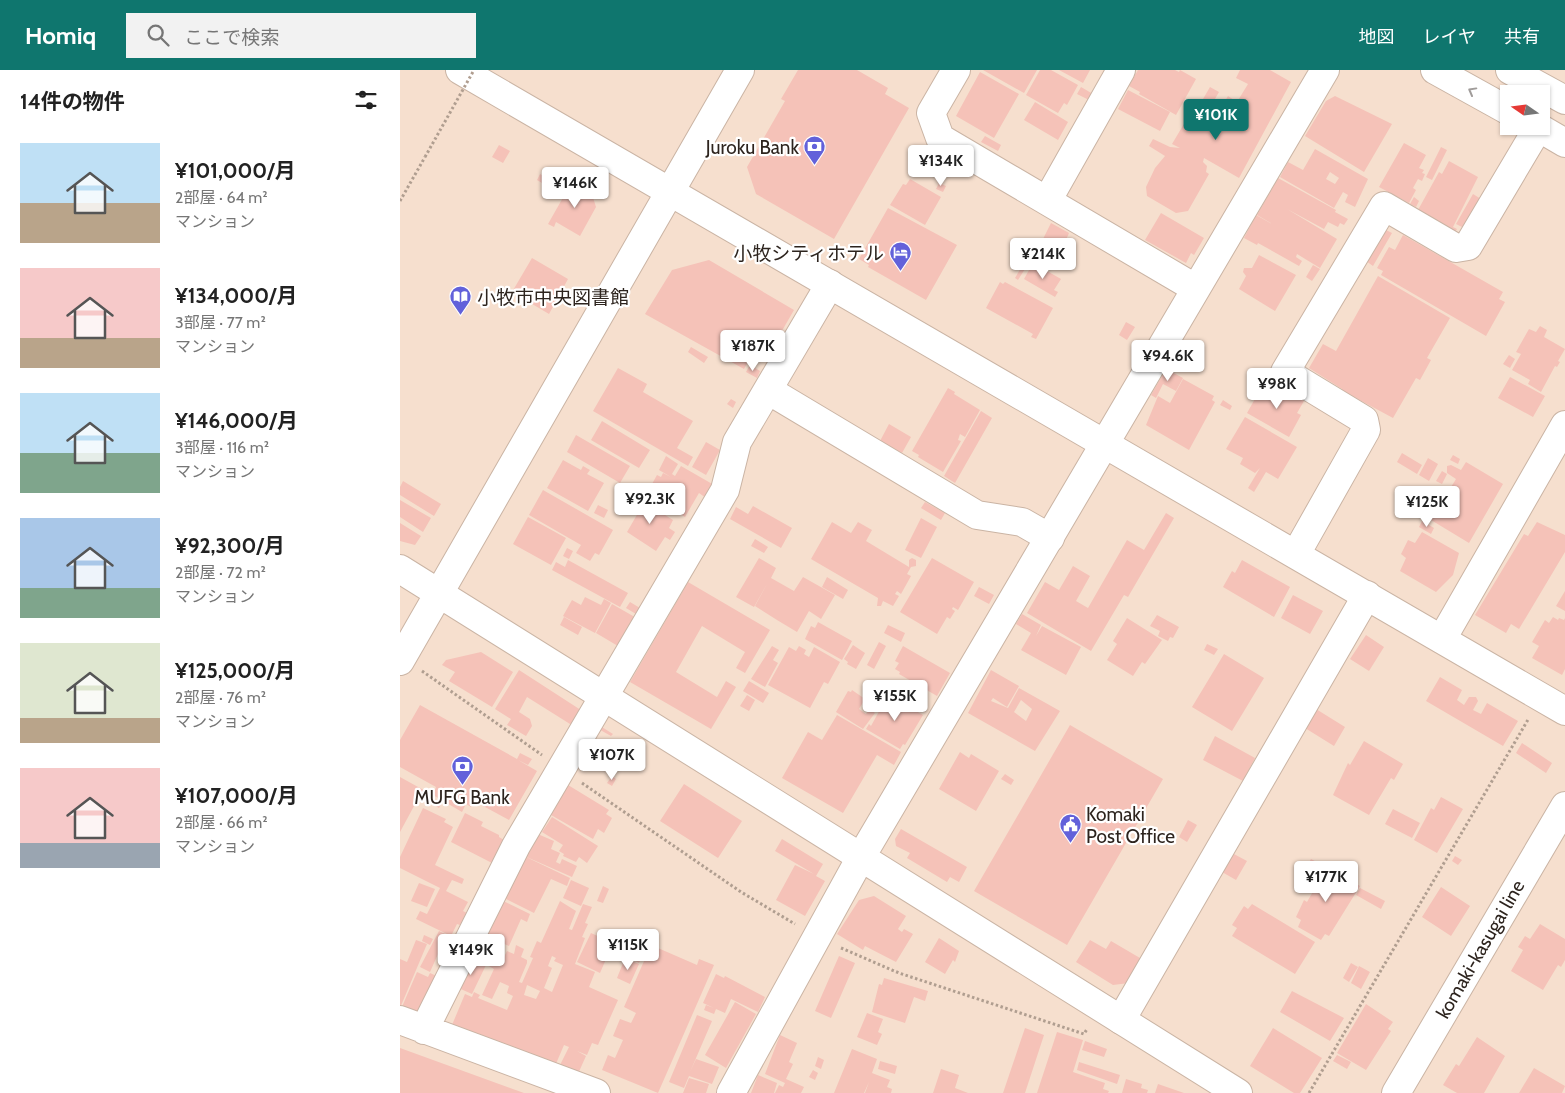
<!DOCTYPE html>
<html lang="ja">
<head>
<meta charset="utf-8">
<style>
	body { margin:0; font-family:Cabin,"Noto Sans JP",sans-serif; background:#f2f2f2; color:#222; height:100vh; display:flex; flex-direction:column; font-size:19px; white-space:nowrap }
	* { box-sizing:border-box; margin:0 }
	p { font-size:16px; color:#767676 }
	.icon { flex:none; width:28px; height:28px; fill:none; stroke:currentColor; stroke-width:2; stroke-linecap:round; stroke-linejoin:round }
	.map { position:relative; flex:1; overflow:hidden }
	.sheet { display:flex; flex-direction:column; background:#fff; width:400px }
	.sheet>* { flex:none }
	.needle { width:32px; rotate:284deg }
	.tools { position:absolute; left:1100px; top:15px; display:grid; gap:10px }
	.tools a { display:grid; place-items:center; width:50px; height:50px; border-radius:0px; background:#fff; box-shadow:0 1px 4px #0004; font-size:25px }
	.price { position:absolute; translate:-50% -42px; padding:0 11px; border-radius:5px; background:#fff; color:#222; font-size:16px; line-height:32px; filter:drop-shadow(0 1px 2px #0008) }
	.price::after { content:''; position:absolute; left:50%; top:30px; width:15px; height:11px; margin-left:-8px; background:inherit; clip-path:polygon(0 0,100% 0,50% 100%) }
	.price.on { background:#0f766e; color:#fff }
	ul { padding:0; list-style:none }
	li { display:flex; align-items:center; gap:15px; height:125px; padding:0 20px }
	li span { display:grid; place-items:center; flex:none; width:140px; height:100px; border-radius:0px; color:#555 }
	li>.icon { margin-inline-start:auto }
	span .icon { width:60px; height:60px; fill:#fffc; stroke-width:1 }
	li b { font-size:21px }
	h2 { display:flex; justify-content:space-between; align-items:center; height:60px; padding:0 20px; font-size:21px }
	header { display:flex; align-items:center; gap:30px; box-sizing:border-box; height:70px; padding:0 25px; background:#0f766e; color:#fff }
	header strong { font-size:24px }
	nav { display:flex; gap:28px; margin-inline-start:auto; font-size:18px }
	.search { width:350px; height:45px; background:#f2f2f2; display:flex; align-items:center; gap:12px; box-sizing:border-box; padding:0 18px; border-radius:0px; color:#767676; font-size:19px }
	main { display:flex; flex:1; min-height:0 }
	.map>svg:first-child { display:block }
	.building { fill:#f5c2b8; fill-rule:evenodd }
	.lines { fill:none; stroke-linecap:round; stroke-linejoin:round }
	.minor-casing { stroke:#cab4a4; stroke-width:30 }
	.tertiary-casing { stroke:#cab4a4; stroke-width:30 }
	.secondary-casing { stroke:#cab4a4; stroke-width:30 }
	.path { stroke:#b09e90; stroke-width:3; stroke-dasharray:2.5 2.5; stroke-linecap:butt }
	.minor { stroke:#fff; stroke-width:28 }
	.tertiary { stroke:#fff; stroke-width:28 }
	.secondary { stroke:#fff; stroke-width:28 }
	.path-bridge { stroke:#b09e90; stroke-width:3; stroke-dasharray:2.5 2.5; stroke-linecap:butt }
	.oneway { stroke:#a09c9a }
	.labels { text-anchor:middle; stroke-width:4.5; stroke-linejoin:round; paint-order:stroke }
	.poi-label { font-size:19px; fill:#2d241e; stroke:#fff; text-anchor:end }
	.street-label { font-size:19px; fill:#2d241e; stroke:#fff }
</style>
</head>
<body>
<header>
<strong>Homiq</strong>
<div class="search"><svg class="icon" aria-label="search" viewBox="0 0 24 24"><circle cx="10" cy="10" r="6"/><path d="M15 15l6 6"/></svg>ここで検索</div>
<nav><a>地図</a><a>レイヤ</a><a>共有</a></nav>
</header>
<main>
<section class="sheet">
<h2>14件の物件<svg class="icon" aria-label="filters" viewBox="0 0 24 24"><path d="M4 7h16M4 17h16"/><circle cx="9" cy="7" r="2"/><circle cx="15" cy="17" r="2"/></svg></h2>
<ul>
<li><span style="background:linear-gradient(#bfe0f5 60%,#b9a48a 0)"><svg class="icon" aria-label="home" viewBox="0 0 24 24"><path d="M3 11l9-7 9 7M6 9v11h12V9"/></svg></span><div><b>¥101,000/月</b><p>2部屋 · 64 m²</p><p>マンション</p></div></li>
<li><span style="background:linear-gradient(#f6c9c9 70%,#b9a48a 0)"><svg class="icon" aria-label="home" viewBox="0 0 24 24"><path d="M3 11l9-7 9 7M6 9v11h12V9"/></svg></span><div><b>¥134,000/月</b><p>3部屋 · 77 m²</p><p>マンション</p></div></li>
<li><span style="background:linear-gradient(#bfe0f5 60%,#7fa58c 0)"><svg class="icon" aria-label="home" viewBox="0 0 24 24"><path d="M3 11l9-7 9 7M6 9v11h12V9"/></svg></span><div><b>¥146,000/月</b><p>3部屋 · 116 m²</p><p>マンション</p></div></li>
<li><span style="background:linear-gradient(#a9c7e8 70%,#7fa58c 0)"><svg class="icon" aria-label="home" viewBox="0 0 24 24"><path d="M3 11l9-7 9 7M6 9v11h12V9"/></svg></span><div><b>¥92,300/月</b><p>2部屋 · 72 m²</p><p>マンション</p></div></li>
<li><span style="background:linear-gradient(#dfe7d0 75%,#b9a48a 0)"><svg class="icon" aria-label="home" viewBox="0 0 24 24"><path d="M3 11l9-7 9 7M6 9v11h12V9"/></svg></span><div><b>¥125,000/月</b><p>2部屋 · 76 m²</p><p>マンション</p></div></li>
<li><span style="background:linear-gradient(#f6c9c9 75%,#9aa5b1 0)"><svg class="icon" aria-label="home" viewBox="0 0 24 24"><path d="M3 11l9-7 9 7M6 9v11h12V9"/></svg></span><div><b>¥107,000/月</b><p>2部屋 · 66 m²</p><p>マンション</p></div></li>
</ul>
</section>
<div class="map">
<svg width="1165" height="1023" viewBox="0 0 1165 1023">
	<rect width="100%" height="100%" fill="#f6dfce"/>
	<path class="building" d="M398 0H457L488 18 485 24 509 38 434 169 356 124 347 97 385 31 381 29Z
		M583 0H637L624 23Z
		M640 0H651L678 15 667 35 664 33 658 43 626 25Z
		M659 0H690L683 13Z
		M738 0H775L779 2 780 0 796 9 776 45 739 24 740 22 729 16Z
		M840 0H870L891 12 839 108 804 88 803 92 807 96 806 102 809 104 788 141 776 143 747 126 746 117 755 98 765 86 749 76 753 69 770 77 780 78 772 74 794 37 811 46 814 40H820L828 26 837 32 848 14 836 8Z
		M580 2 619 24 594 68 556 46Z
		M681 17 693 24 689 30 677 24Z
		M810 17 819 22 812 34 803 29Z
		M728 20 770 42 760 61 718 39Z
		M935 26 992 54 964 102 905 66 926 31Z
		M635 32 668 52 658 70 624 50Z
		M585 66 601 75 598 81 581 72Z
		M1004 73 1026 85 1019 98 1024 100 1022 103 1025 104 1022 111 1018 109 1013 118 1016 120 1009 133 979 117Z
		M99 75 110 81 103 93 92 87Z
		M1041 77 1047 80 1032 110 1026 107Z
		M915 79 968 109 955 137 945 132 948 125 943 122 934 138 880 107 888 92 903 100ZM930 102 939 108 935 114 926 109Z
		M1049 91 1078 107 1053 157 1057 159 1055 162 1018 140 1039 102 1042 104Z
		M140 104 145 107 142 113 137 110Z
		M161 108 167 111 159 126 153 123Z
		M878 108 936 140 935 142 948 149 944 155 940 153 938 157 928 152 924 159 887 139 937 169 920 198 897 184 896 187 902 191 899 196 858 173 857 175 844 168 856 145 874 155 857 145Z
		M510 109 541 127 525 155 490 135 503 114 506 115Z
		M173 110 191 121 196 137 180 166 156 152 154 157 148 154Z
		M539 113 546 116 543 122 536 119Z
		M1073 124 1081 129 1064 158 1056 154Z
		M1014 127 1019 131 1016 137 1010 134Z
		M488 138 557 175 526 230 468 197 469 195 459 189Z
		M761 143 804 168 794 185 791 183 786 193 745 170Z
		M651 153 669 163 662 179 643 169Z
		M984 159 992 163 973 196 966 191Z
		M1003 165 1103 222 1099 229 1105 232 1086 266 981 205 983 201 977 198 989 177 995 180Z
		M631 181 635 183 618 210 615 208Z
		M859 185 896 205 875 241 839 219 846 206 843 202 844 198H852Z
		M132 188 168 209 149 244 112 222Z
		M309 190 394 240 368 285 356 278 344 299 245 244 272 200Z
		M633 193 661 209 654 220 658 222 655 227 624 209Z
		M913 195 920 199 912 211 906 207Z
		M978 206 1050 248 1027 288 1031 290 1020 310 1016 308 993 348 941 320 942 319 909 298 923 274 936 281Z
		M600 212 603 214 605 212 653 238 636 269 631 267 633 264 586 238Z
		M726 252 735 257 727 270 719 265Z
		M1140 256 1147 260 1144 267 1165 279 1158 291 1160 292 1157 297 1155 296 1141 322 1128 314 1130 310 1112 300 1121 284 1116 282 1129 259 1136 262Z
		M291 277 308 287 304 293 288 282Z
		M1109 285 1115 289 1110 298 1103 294Z
		M350 295 360 301 357 308 346 302Z
		M218 298 247 314 243 322 293 351 277 378 293 387 288 396 193 341Z
		M766 299 783 308 776 321 763 314 756 328 751 325Z
		M868 306 877 311 870 323 862 317Z
		M1110 307 1145 326 1133 347 1098 328Z
		M783 309 814 326 812 330 815 332 789 380 746 355 758 326 770 333Z
		M877 315 904 331 897 343 901 345 889 367 847 343 860 320 871 326Z
		M548 318 555 322 554 324 580 340 565 367 560 364 558 370 561 371 543 402 518 387 519 385 512 381Z
		M331 329 336 332 333 338 327 334Z
		M823 330 832 336 830 340 820 335Z
		M581 341 592 348 555 413 544 406Z
		M845 347 897 377 878 409 866 402 854 422 848 418 860 398 855 403 840 394 843 388 826 379Z
		M202 351 250 380 239 398 191 370Z
		M489 354 511 367 502 383 480 371Z
		M176 365 230 396 220 413 167 382Z
		M306 372 320 380 306 405 292 397Z
		M1002 383 1022 395 1017 404 997 392Z
		M1053 385 1060 389 1058 394 1050 390Z
		M266 386 278 394 272 404 275 406 281 396 314 415 306 428 299 423 285 447 255 429 261 419 252 414 257 405 261 407 263 403 271 407 259 400Z
		M1028 388 1038 394 1029 411 1019 405Z
		M163 390 181 400 183 396 190 400 187 404 204 413 188 441 147 418Z
		M1066 392 1103 414 1069 473 1031 450 1056 409 1047 403V396L1051 395 1061 400Z
		M1042 401 1047 404 1042 414 1036 411Z
		M3 411 41 434 34 446 0 425V417Z
		M143 420 213 460 199 485 195 483 190 491 176 483 181 475 129 445Z
		M227 422 234 426 229 433 223 429Z
		M235 426 273 450 269 458 275 462 270 470 265 467 256 481 227 462 238 443 229 437Z
		M0 430 31 448 23 462 0 447Z
		M525 432 545 443 541 450 521 438Z
		M198 435 208 440 204 448 194 443Z
		M353 436 392 458 381 478 330 449 336 437 348 444Z
		M766 443 774 448 728 527 724 525 691 581 627 543 645 512 659 520 673 496 690 506 676 531 688 538 727 470 744 480Z
		M128 447 166 468 151 495 113 474Z
		M521 448 537 457 521 488 505 480Z
		M1022 451 1034 458 1031 464 1019 457Z
		M432 452 451 463 458 452 472 460 466 471 509 497V490L512 488 516 490V496L511 497 507 504 511 506 501 524 497 521 495 524 499 526 493 536 483 531 481 536H477L478 528 411 489Z
		M1137 452 1165 465V482L1119 559 1111 554 1106 563 1075 545 1124 464 1128 466Z
		M0 453 21 466 15 475 0 471Z
		M1022 462 1059 483 1053 505 1036 522 1000 501 1006 488 1001 484 1008 470 1015 473Z
		M355 469 368 477 364 483 351 476Z
		M167 478 173 481 169 489 163 486Z
		M359 488 376 498 371 508 394 521 403 507 435 525 421 549 409 541 397 562 377 550 355 536 367 514 354 537 336 527Z
		M532 488 574 512 558 540 553 537 552 539 555 541 550 549 547 547 537 564 500 542Z
		M168 490 228 523 220 537 152 500 156 492 165 497Z
		M842 490 890 517 874 547 823 517 832 501 835 503Z
		M427 507 448 520 443 529 422 517Z
		M288 512 370 560 345 603 336 598 345 582 302 556 276 602 317 627 326 611 336 617 311 659 230 612Z
		M579 517 594 525 589 534 574 526Z
		M1165 521V541L1156 536Z
		M893 525 923 541 910 564 881 548Z
		M185 527 201 535 204 529 211 533 195 563 163 546 172 530 181 535Z
		M230 532 245 541 241 547 226 538Z
		M212 534 240 550 223 579 196 563Z
		M622 544 641 555 636 566 642 556 681 577 666 605 621 580 631 563 616 554Z
		M757 545 779 557 773 568 770 567 768 571 758 566 760 561 750 556Z
		M164 547 182 557 178 565 160 555Z
		M1153 547 1158 550 1159 548 1164 550 1165 548V599L1162 605 1132 588 1139 576 1132 572 1145 550 1149 553Z
		M727 548 762 570 745 594 742 592 733 606 707 590 717 574 713 571Z
		M418 552 452 571 442 590 405 569 411 556 415 558Z
		M488 555 505 563 501 572 484 563Z
		M966 565 984 577 969 601 950 589Z
		M479 572 486 576 474 599 467 595Z
		M807 574 818 579 814 585 804 580Z
		M453 575 465 583 456 599 447 594 448 592 444 589Z
		M372 576 379 580 373 590 378 593 365 617 351 609Z
		M399 576 406 580 404 584 409 587 414 577 440 592 428 614 424 612 410 638 368 615 389 577 396 581Z
		M503 576 550 603 537 626 499 604 500 602 495 599 499 593 495 591Z
		M81 582 113 602 92 637 49 611 55 602 42 595 46 590Z
		M824 584 864 608 832 661 792 637Z
		M119 600 187 644 178 659 127 627 119 642 130 649 132 656 126 666 107 655 111 649 95 639Z
		M591 600 619 616 607 637 593 628 591 631 608 638 619 618 660 641 635 681 568 643ZM621 630 632 639 626 651 614 642Z
		M1040 607 1062 620 1057 630 1064 635 1069 627H1076L1078 631 1073 640 1081 644 1087 633 1118 651 1103 676 1026 631Z
		M349 611 369 623 363 633 343 621Z
		M452 620 465 629 459 639 466 644 469 639 475 643 463 659 436 642 448 621 451 622Z
		M347 625 355 630 349 641 340 636Z
		M488 625 523 645 505 675 503 674 500 679 466 659 469 654 471 656Z
		M20 635 117 689 120 683 132 689 128 695 118 690 137 701 109 750 74 731 71 737 66 734 62 742 33 725 36 717 0 697V670Z
		M916 639 945 657 934 676 905 658Z
		M437 645 501 682 494 695 477 685 443 743 382 708 408 662 422 670Z
		M197 654 213 664 211 666 195 657Z
		M670 655 763 709 667 875 574 821Z
		M815 666 855 688 843 711 803 690Z
		M964 671 1003 694 994 710 991 708 969 745 933 725 948 693 950 695Z
		M1122 673 1152 693 1146 703 1116 683Z
		M560 682 569 688 571 684 599 701 576 741 539 719Z
		M605 704 614 710 611 715 601 709Z
		M212 706 216 709 212 716 207 713Z
		M0 707 29 723 26 728 20 725 0 762Z
		M284 714 342 751 318 788 260 751Z
		M168 715 209 740 206 744 212 748 204 763 198 759 193 769 151 745Z
		M29 726 42 733 39 738 26 731Z
		M1041 727 1063 739 1037 783 1014 770 1031 738 1034 740Z
		M23 738 46 749 44 752 53 757 35 795 64 809 62 814 52 810 46 821 68 832 63 841 67 843 60 855 57 854 51 866 16 849 20 841 27 844 40 818 0 798V787Z
		M993 739 1020 753 1012 768 985 754Z
		M65 743 83 752 81 756 99 765V767L104 770 103 772 110 775 100 795 93 791 92 793 51 772Z
		M152 747 198 776 187 793 179 787 176 792 163 786 164 784 159 781 163 775 142 762Z
		M788 750 797 755 787 772 779 767Z
		M501 759 567 797 559 812 550 807 547 812 507 788 510 783 496 776 495 769Z
		M133 762 154 771 151 779 160 783 156 792 160 794 162 789 177 796 172 807 122 785Z
		M382 769 423 794 416 806 425 811 405 846 376 830 395 795 414 804 375 781Z
		M832 783 847 791 836 810 822 802Z
		M122 785 170 808 167 816 151 809 134 843 102 827Z
		M1055 786 1062 790 1058 795 1052 791Z
		M911 789 922 795 909 822 897 815Z
		M924 796 960 816 929 866 925 864 921 870 898 857 901 850 896 847 904 830 907 832 915 818 912 817Z
		M171 810 189 818 181 836 163 828Z
		M19 813 35 819 27 837 11 831Z
		M203 816 209 819 203 833 197 831Z
		M1041 817 1070 836 1051 866 1022 847Z
		M960 818 985 831 981 839 956 825Z
		M474 826 506 846 498 859 502 862 504 859 513 864 496 892 465 876 463 880 437 864 459 830Z
		M99 829 130 844 127 852 121 849 109 876 81 864Z
		M160 831 176 841 169 859 172 860 183 834 192 837 185 853 188 854 182 867 185 868 175 894 195 902 189 917 218 930 198 975 192 973 187 985 177 981 186 986 177 1006 159 997 169 977 164 975 155 996 52 955 65 924 72 927 74 922 80 925 78 928 107 940 113 926 107 923 109 916 100 912 92 929 82 925 94 899 85 894 88 888 71 880 79 864 100 874 93 889 101 893 107 881 114 884 116 875 124 879 121 887 127 890V893L119 912 122 913 133 888 130 887 137 871 141 873ZM152 886 156 888 154 891 163 895 152 922 144 918 152 898 148 896ZM127 915 140 921 136 929 124 925Z
		M852 834 915 872 895 904 832 866 837 858 832 855 844 836 848 839Z
		M1140 854 1165 869V890L1161 897 1158 895 1143 920 1111 901 1123 880 1118 877 1125 866 1130 869Z
		M39 861 60 871 51 891 38 884 30 902 20 897Z
		M191 863 213 873 200 903 177 892Z
		M24 865 33 869 30 875 22 871Z
		M539 868 559 881 555 892 553 890 545 904 525 892Z
		M16 870 27 874 0 938V889L7 892Z
		M230 870 246 877 239 893 223 885Z
		M690 870 706 879 711 871 740 888 729 913 713 915 676 892Z
		M251 875 297 895 299 889 314 895 258 1023 202 1000 208 985 215 988 223 970 213 966 220 949 231 953 236 943 224 937Z
		M73 886 86 895 72 924 54 916Z
		M439 886 455 893 431 948 415 941Z
		M225 888 239 894 230 914 217 908Z
		M951 893 958 897 949 912 943 908Z
		M959 896 970 902 961 919 951 913Z
		M17 902 28 907 30 903 41 908 23 947 1 939Z
		M316 904 324 908 325 906 365 927 358 942 331 929 325 943 316 939 314 944 304 940 306 935 314 938 303 933Z
		M484 908 528 921 525 931 514 927 505 953 472 942 479 914 482 915Z
		M892 921 944 948 930 971 880 942Z
		M335 932 356 944 326 998 305 985Z
		M966 934 993 952 988 959 991 961 966 1000 937 983Z
		M467 943 483 949 478 962 482 964 477 975 457 967Z
		M297 945 312 951 290 1002 296 989 319 997 312 1014 289 1006 284 1018 269 1012Z
		M625 958 644 965 625 1023H603Z
		M873 958 922 988 900 1023H894L850 996Z
		M657 962 683 970 673 1002 705 1013 703 1019 709 1021 708 1023H637Z
		M380 965 397 973 389 992 393 994 386 1009 404 1017 401 1023H375L379 1015 383 1017 385 1013 365 1004Z
		M1077 967 1105 986 1084 1023H1057L1043 1015 1056 994 1059 996Z
		M685 971 707 979 704 987 682 980Z
		M0 978 124 1023H0Z
		M452 979 477 989 472 1003 490 1010 487 1017 492 1019 491 1023H465L469 1012 464 1023H434Z
		M937 985 951 992 947 999 933 991Z
		M418 987 424 990 421 999 415 996Z
		M480 991 497 996 495 1004 478 999Z
		M679 992 720 1005 717 1014 677 1000Z
		M1134 998 1165 1016 1162 1023H1119Z
		M541 999 559 1005 555 1018 568 1023H533Z
		M413 1000 418 1003 415 1010 409 1007Z
		M358 1005 377 1013 374 1023H351Z
		M289 1008 309 1014 306 1023H283Z
		M726 1009 742 1014 741 1018 748 1020 747 1023H722Z
		M758 1014 784 1023H755Z"/>
	<g class="lines">
		<defs>
			<path id="minor" d="M556 0 531 43 540 68 795 218
				M647 131 721 0
				M368 320 577 445 622 452 650 468
				M896 484 966 360 964 350 885 302 984 136 1056 178 1068 176 1138 58
				M1042 569 1165 355
				M0 950 196 1023
				M721 950 967 525
				M24 960 116 776 325 420 337 372 430 214"/>
			<path id="tertiary" d="M60 0 1165 641
				M0 499 838 1023
				M0 591 340 0
				M331 1023 461 787 925 0"/>
			<path id="secondary" d="M1035 0 1109 41
				M1110 0 1165 30
				M1136 56 1165 73
				M996 1023 1165 736"/>
		</defs>
		<use href="#minor" class="minor-casing"/>
		<use href="#tertiary" class="tertiary-casing"/>
		<use href="#secondary" class="secondary-casing"/>
		<path class="path" d="M0 131 25 87
			M22 601 142 685
			M182 713 341 822 395 854
			M441 878 499 903 684 964 687 959
			M909 1023 1129 648"/>
		<use href="#minor" class="minor"/>
		<use href="#tertiary" class="tertiary"/>
		<use href="#secondary" class="secondary"/>
		<path class="path-bridge" d="M25 87 74 0"/>
	</g>
	<defs><path id="oneway-chevron" d="M-2-3.5L2.5 0L-2 3.5" fill="none" stroke-width="1.6" stroke-linecap="round" stroke-linejoin="round" transform="scale(1.25)"/></defs>
	<use class="oneway" href="#oneway-chevron" transform="translate(1072 21) rotate(-151)"/>
	<defs>
		<symbol id="bank-pin" viewBox="-11 -11 22 30"><path d="M0 17L-7.5 6A9.5 9.5 0 1 1 7.5 6Z" fill="#6261da" stroke="#fff"/><path d="M-6-4H6V4H-6ZM0-2.3a2.3 2.3 0 1 0 0 4.6a2.3 2.3 0 1 0 0-4.6Z" fill="#fff"/></symbol>
		<symbol id="hotel-pin" viewBox="-11 -11 22 30"><path d="M0 17L-7.5 6A9.5 9.5 0 1 1 7.5 6Z" fill="#6261da" stroke="#fff"/><path d="M-6-4.5h1.5V1H6V5H4.5V3h-9V5H-6ZM-4 0a1.8 1.8 0 1 1 3.6 0ZM.5 0V-2.5h3Q6-2.5 6 0Z" fill="#fff"/></symbol>
		<symbol id="library-pin" viewBox="-11 -11 22 30"><path d="M0 17L-7.5 6A9.5 9.5 0 1 1 7.5 6Z" fill="#6261da" stroke="#fff"/><path d="M-6-4Q-3-5.5-.7-3.5V5Q-3 3-6 4ZM6-4Q3-5.5 .7-3.5V5Q3 3 6 4Z" fill="#fff"/></symbol>
		<symbol id="civic-pin" viewBox="-11 -11 22 30"><path d="M0 17L-7.5 6A9.5 9.5 0 1 1 7.5 6Z" fill="#6261da" stroke="#fff"/><path d="M-.6-6.5H3V-4.5H.6V-3L4-1V1h2V6H-6V1h2V-1L-.6-3ZM-1.2 2.5V6h2.4V2.5Z" fill="#fff"/></symbol>
	</defs>
	<g fill-rule="evenodd">
		<use href="#bank-pin" x="402" y="64" width="25" height="34"/>
		<use href="#hotel-pin" x="488" y="170" width="25" height="34"/>
		<use href="#library-pin" x="48" y="214" width="25" height="34"/>
		<use href="#bank-pin" x="50" y="684" width="25" height="34"/>
		<use href="#civic-pin" x="658" y="742" width="25" height="34"/>
	</g>
	<g class="labels">
		<g class="poi-label">
			<text x="399" y="84">Juroku Bank</text>
			<text x="484" y="190">小牧シティホテル</text>
			<text x="77" y="234" text-anchor="start">小牧市中央図書館</text>
			<text x="62" y="734" text-anchor="middle">MUFG Bank</text>
			<text x="686" y="751" text-anchor="start">Komaki<tspan x="686" dy="22">Post Office</tspan></text>
		</g>
		<g class="street-label">
			<text transform="translate(1080 879) rotate(-60)" y="7">komaki-kasugai line</text>
		</g>
	</g>
</svg>
<div class="tools">
<a><svg class="needle" viewBox="-14 -14 28 28"><path d="M0-13l5 13h-10z" fill="#e53935"/><path d="M0 13l5-13h-10z" fill="#767676"/></svg></a>
</div>
<b class="price on" style="left:816px;top:71px">¥101K</b>
<b class="price" style="left:541px;top:117px">¥134K</b>
<b class="price" style="left:175px;top:139px">¥146K</b>
<b class="price" style="left:643px;top:210px">¥214K</b>
<b class="price" style="left:353px;top:302px">¥187K</b>
<b class="price" style="left:768px;top:312px">¥94.6K</b>
<b class="price" style="left:877px;top:340px">¥98K</b>
<b class="price" style="left:250px;top:455px">¥92.3K</b>
<b class="price" style="left:1027px;top:458px">¥125K</b>
<b class="price" style="left:495px;top:652px">¥155K</b>
<b class="price" style="left:212px;top:711px">¥107K</b>
<b class="price" style="left:926px;top:833px">¥177K</b>
<b class="price" style="left:228px;top:901px">¥115K</b>
<b class="price" style="left:71px;top:906px">¥149K</b>
</div>
</main>
</body>
</html>
